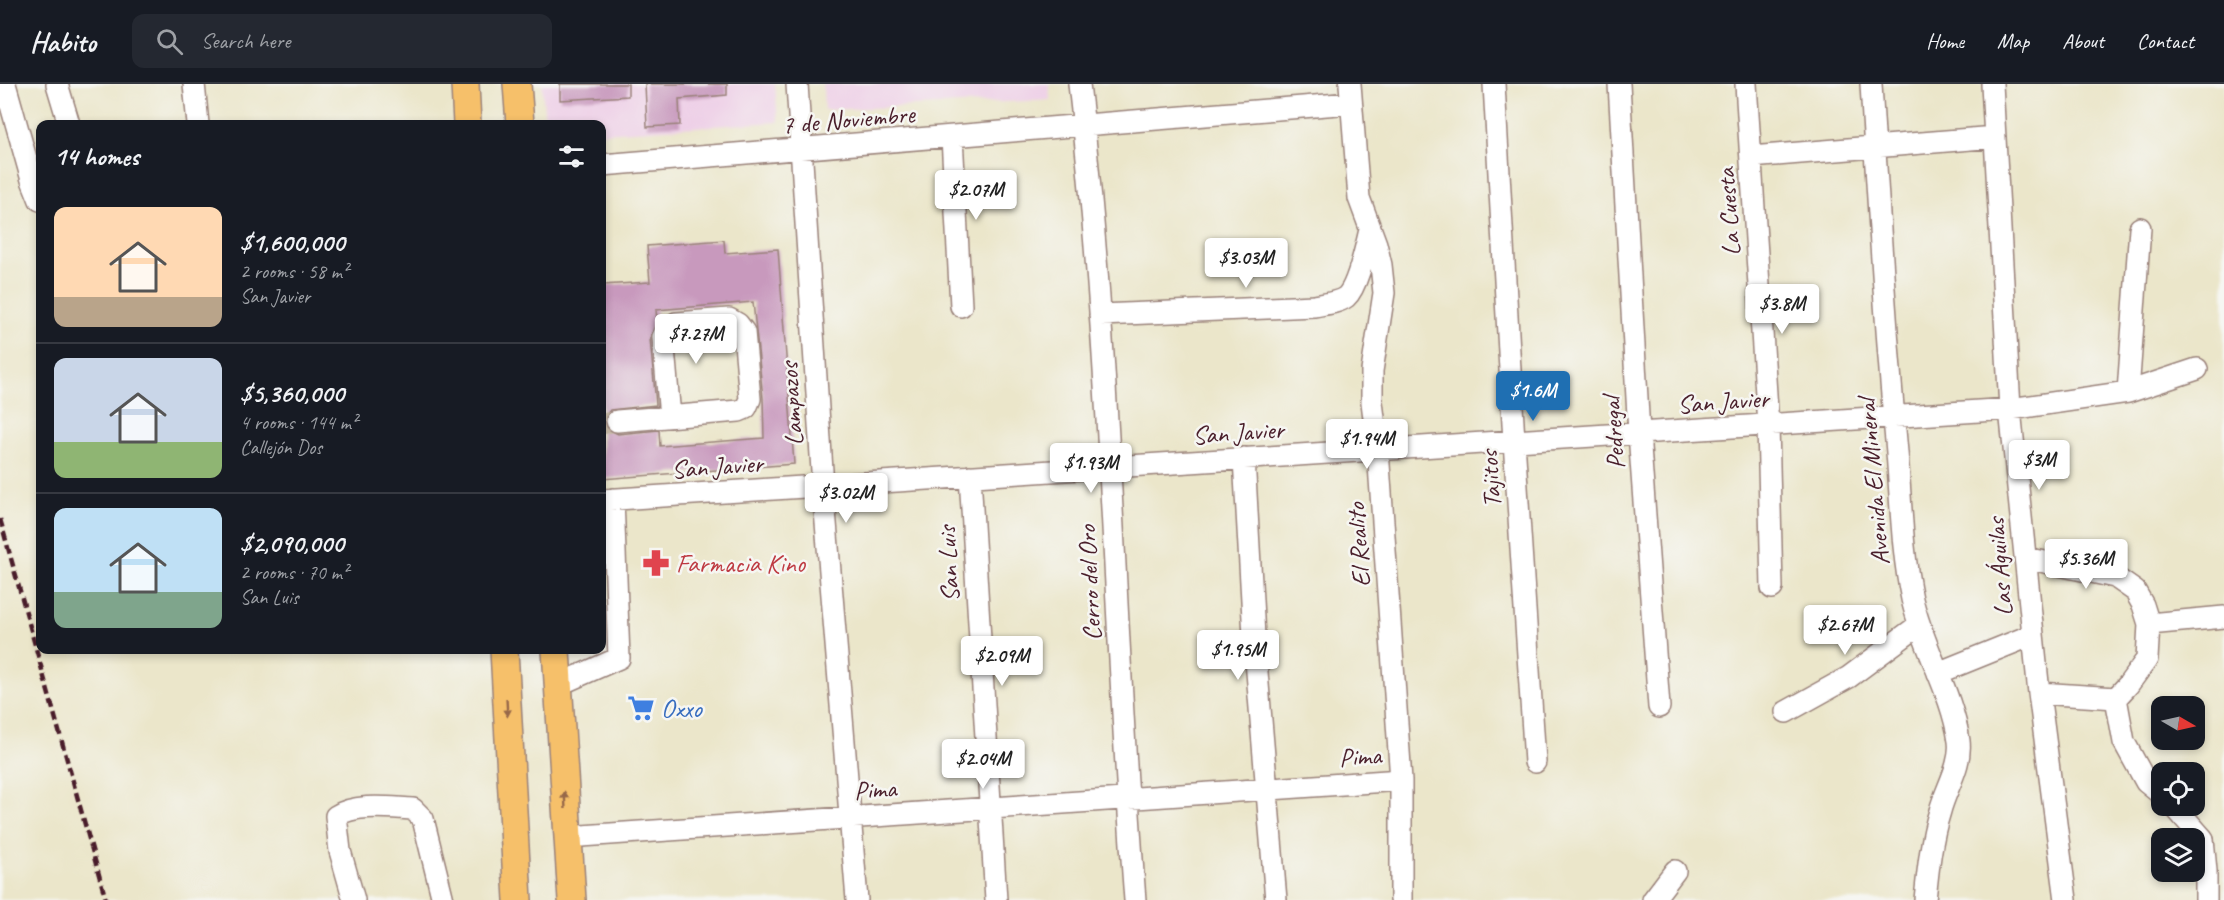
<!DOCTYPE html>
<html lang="en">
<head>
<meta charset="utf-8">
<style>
	body { margin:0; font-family:Caveat,sans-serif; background:#242831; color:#f1f3f6; height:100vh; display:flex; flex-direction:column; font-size:22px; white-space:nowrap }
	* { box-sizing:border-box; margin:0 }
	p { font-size:20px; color:#9ea1a6 }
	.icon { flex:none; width:33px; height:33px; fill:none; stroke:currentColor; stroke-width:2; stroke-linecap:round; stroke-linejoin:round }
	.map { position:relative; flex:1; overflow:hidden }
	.drawer { position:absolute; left:36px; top:36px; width:570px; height:534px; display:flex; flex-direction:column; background:#171b24; border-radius:12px; box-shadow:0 3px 9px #0003 }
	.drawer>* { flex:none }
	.needle { width:39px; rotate:99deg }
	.buttons { position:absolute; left:2151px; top:612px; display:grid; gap:12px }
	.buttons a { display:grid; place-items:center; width:54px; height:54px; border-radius:12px; background:#171b24; box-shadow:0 3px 9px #0003; font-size:30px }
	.price { position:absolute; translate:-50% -51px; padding:0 14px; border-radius:6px; background:#fff; color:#222; font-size:20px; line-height:39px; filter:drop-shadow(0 2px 3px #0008) }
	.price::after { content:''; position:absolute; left:50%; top:36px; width:18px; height:14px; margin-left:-9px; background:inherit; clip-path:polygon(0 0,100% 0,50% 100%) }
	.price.on { background:#1f6fb2; color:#fff }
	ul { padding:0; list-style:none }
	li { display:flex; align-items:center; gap:18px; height:150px; padding:0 18px }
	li+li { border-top:2px solid #363941 }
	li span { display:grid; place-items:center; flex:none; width:168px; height:120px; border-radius:12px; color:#555 }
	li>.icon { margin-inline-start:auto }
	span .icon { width:72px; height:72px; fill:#fffc; stroke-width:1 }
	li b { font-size:26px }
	h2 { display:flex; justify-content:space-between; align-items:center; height:72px; padding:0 18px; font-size:26px }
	header { display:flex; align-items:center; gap:36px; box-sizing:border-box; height:84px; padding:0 30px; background:#171b24; border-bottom:2px solid #363941 }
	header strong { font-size:28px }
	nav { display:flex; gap:33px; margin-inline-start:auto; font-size:21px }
	.search { width:420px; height:54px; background:#242831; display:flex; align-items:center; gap:15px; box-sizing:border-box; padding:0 21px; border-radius:12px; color:#9ea1a6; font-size:22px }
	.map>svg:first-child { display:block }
	.built { fill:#eed0e7 }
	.building { fill:#c899bd; fill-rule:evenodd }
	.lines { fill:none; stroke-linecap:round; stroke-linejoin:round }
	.minor-tunnel { stroke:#cbbeaa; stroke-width:21; stroke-dasharray:21 10; stroke-linecap:butt }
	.minor-casing { stroke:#9a827a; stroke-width:24 }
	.major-casing { stroke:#9a827a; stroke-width:30 }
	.minor { stroke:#fff; stroke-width:21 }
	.major { stroke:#f6c06b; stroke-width:27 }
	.rail { stroke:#4a1f2b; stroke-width:4.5; stroke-dasharray:9 4.5; stroke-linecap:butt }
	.oneway { fill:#976748 }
	.labels { text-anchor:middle; stroke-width:5; stroke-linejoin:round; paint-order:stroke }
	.street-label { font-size:26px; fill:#4a1f2b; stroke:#f6f6f2 }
	.health-label { font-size:26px; fill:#be3a42; stroke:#f6f6f2; text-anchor:start }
	.shop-label { font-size:26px; fill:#366cbe; stroke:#f6f6f2; text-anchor:start }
</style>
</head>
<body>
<header>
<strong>Habito</strong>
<div class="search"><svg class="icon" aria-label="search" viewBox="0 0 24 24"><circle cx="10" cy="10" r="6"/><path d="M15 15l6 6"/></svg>Search here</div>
<nav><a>Home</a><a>Map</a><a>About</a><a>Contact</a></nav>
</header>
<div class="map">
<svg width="2224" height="816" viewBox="0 0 2224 816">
	<rect width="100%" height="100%" fill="#f6f6f2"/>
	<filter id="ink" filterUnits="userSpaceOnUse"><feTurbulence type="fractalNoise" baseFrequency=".0167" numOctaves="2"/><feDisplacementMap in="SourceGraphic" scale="12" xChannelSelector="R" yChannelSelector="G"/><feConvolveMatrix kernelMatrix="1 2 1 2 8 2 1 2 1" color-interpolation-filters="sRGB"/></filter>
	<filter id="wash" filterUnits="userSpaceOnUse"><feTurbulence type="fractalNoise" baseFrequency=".008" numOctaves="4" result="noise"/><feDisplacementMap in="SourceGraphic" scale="24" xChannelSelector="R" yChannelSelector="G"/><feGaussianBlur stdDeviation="1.35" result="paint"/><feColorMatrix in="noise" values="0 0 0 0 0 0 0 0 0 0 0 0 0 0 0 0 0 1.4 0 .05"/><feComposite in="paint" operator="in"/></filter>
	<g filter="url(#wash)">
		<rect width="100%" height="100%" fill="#ebe6ca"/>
		<path class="built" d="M542 0H775L778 38 602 49V40H545Z
			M823 0H1049L1050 16 824 26Z"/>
		<g id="blocks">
			<path class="building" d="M560 0H628V12L560 16Z
				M645 0H727V11L679 15 680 41 647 43Z
				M724 156 725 169 778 165 794 380 602 395V201L650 198 647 162ZM753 218 763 314 764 354 660 362 659 346 618 350 607 345 604 337 606 331 610 326 656 321 650 254 657 237 656 226Z"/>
		</g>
	</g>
	<g filter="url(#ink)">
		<use href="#blocks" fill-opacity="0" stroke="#9a827a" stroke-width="1.5"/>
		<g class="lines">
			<path class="minor-tunnel" d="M602 340 617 337"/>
			<defs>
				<path id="minor" d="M5 0 32 96 40 116
					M57 0 69 40
					M194 0 198 40
					M797 0 823 402 857 816
					M1079 0C1111 271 1114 544 1135 816
					M1350 0 1359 114 1376 160 1381 181 1384 209 1372 287V318L1378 366 1401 696V816
					M1494 0 1514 357 1535 678
					M1619 0 1639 349 1659 623
					M1746 0 1768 341 1772 504
					M1871 0C1878 119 1885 238 1896 357 1901 409 1901 464 1912 515 1923 564 1952 608 1959 657 1962 681 1946 704 1940 727 1931 755 1928 786 1925 816
					M1992 0 2010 325 2039 609 2066 816
					M952 53 961 222
					M1751 73 1995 53
					M602 81 1351 19
					M1100 231 1314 222C1324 220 1338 219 1346 213 1358 202 1366 162 1370 146
					M2128 308 2140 144
					M617 337 739 327 746 324 750 315 744 248 738 240 729 235 676 239 667 245 663 253 670 333
					M1244 374 1254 552 1276 816
					M970 392 996 816
					M602 416 2010 325 2128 308 2197 285
					M2026 474 2115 493 2135 507 2143 521 2149 540 2147 575 2128 601 2116 614 2039 609
					M2149 540 2224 533
					M1938 589 2032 551
					M558 601 619 574 613 415
					M2116 614 2124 658 2146 698 2162 711
					M1786 628 1849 593 1919 541
					M2174 722 2203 755 2206 787V816
					M567 753 1401 696
					M354 816 340 767 336 732C356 719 390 724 413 725L423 735 443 816
					M1653 816 1675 787"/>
				<path id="major" d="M465 0 467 40
					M517 0 520 40
					M504 566 518 816
					M556 566 572 816"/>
			</defs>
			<use href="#minor" class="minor-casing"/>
			<use href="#major" class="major-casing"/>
			<use href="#minor" class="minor"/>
			<use href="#major" class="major"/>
			<path class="rail" d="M0 435 106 816"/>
		</g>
		<defs><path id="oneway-solid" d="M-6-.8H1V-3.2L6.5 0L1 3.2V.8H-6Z" transform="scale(1.5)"/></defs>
		<g class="oneway">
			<use href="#oneway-solid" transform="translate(507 624) rotate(87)"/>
			<use href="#oneway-solid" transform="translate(565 716) rotate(-93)"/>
		</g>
	</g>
	<defs>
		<symbol id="pharmacy-bare" viewBox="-9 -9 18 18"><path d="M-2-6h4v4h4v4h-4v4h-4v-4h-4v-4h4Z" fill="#e0444e" stroke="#f6f6f2" stroke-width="2.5" paint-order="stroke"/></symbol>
		<symbol id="supermarket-bare" viewBox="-9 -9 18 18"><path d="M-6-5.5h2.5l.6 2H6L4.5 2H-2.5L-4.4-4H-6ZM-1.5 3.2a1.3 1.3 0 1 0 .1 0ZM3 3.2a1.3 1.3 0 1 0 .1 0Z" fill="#3f7fe0" stroke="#f6f6f2" stroke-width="2.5" paint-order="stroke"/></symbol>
	</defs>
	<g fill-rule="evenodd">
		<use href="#pharmacy-bare" x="637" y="460" width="38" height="38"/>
		<use href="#supermarket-bare" x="622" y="605" width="38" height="38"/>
	</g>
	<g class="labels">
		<g class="street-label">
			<text transform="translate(848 35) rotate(-5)" y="9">7 de Noviembre</text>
			<text transform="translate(1728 128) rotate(-94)" y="9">La Cuesta</text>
			<text transform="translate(1723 317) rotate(-4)" y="9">San Javier</text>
			<text transform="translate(791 320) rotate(-94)" y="9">Lampazos</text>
			<text transform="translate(1238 348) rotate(-4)" y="9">San Javier</text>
			<text transform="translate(1613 349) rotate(-94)" y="9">Pedregal</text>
			<text transform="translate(717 382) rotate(-4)" y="9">San Javier</text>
			<text transform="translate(1490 395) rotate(-94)" y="9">Tajitos</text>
			<text transform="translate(1873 398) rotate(-95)" y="9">Avenida El Mineral</text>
			<text transform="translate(1358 461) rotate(-94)" y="9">El Realito</text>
			<text transform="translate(948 480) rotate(-93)" y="9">San Luis</text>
			<text transform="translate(1999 483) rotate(-95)" y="9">Las Águilas</text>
			<text transform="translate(1089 499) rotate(-93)" y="9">Cerro del Oro</text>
			<text transform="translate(1360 672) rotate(-4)" y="9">Pima</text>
			<text transform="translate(875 705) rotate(-4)" y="9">Pima</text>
		</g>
		<g class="health-label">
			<text x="676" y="488">Farmacia Kino</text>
		</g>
		<g class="shop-label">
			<text x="661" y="633">Oxxo</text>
		</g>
	</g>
</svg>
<div class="buttons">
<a><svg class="needle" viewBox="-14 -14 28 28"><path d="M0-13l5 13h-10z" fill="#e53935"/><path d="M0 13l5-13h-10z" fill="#9ea1a6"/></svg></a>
<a><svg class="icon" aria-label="locate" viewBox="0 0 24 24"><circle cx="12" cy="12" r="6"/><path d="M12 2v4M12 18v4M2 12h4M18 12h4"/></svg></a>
<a><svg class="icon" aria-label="layers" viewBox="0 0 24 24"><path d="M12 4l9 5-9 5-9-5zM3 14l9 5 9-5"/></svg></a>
</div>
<b class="price" style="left:976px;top:137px">$2.07M</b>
<b class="price" style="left:1246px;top:205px">$3.03M</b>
<b class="price" style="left:1782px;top:251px">$3.8M</b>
<b class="price" style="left:696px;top:281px">$7.27M</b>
<b class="price on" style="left:1533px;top:338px">$1.6M</b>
<b class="price" style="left:1367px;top:386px">$1.94M</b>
<b class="price" style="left:2039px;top:407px">$3M</b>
<b class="price" style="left:1091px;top:410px">$1.93M</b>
<b class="price" style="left:846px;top:440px">$3.02M</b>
<b class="price" style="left:2086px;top:506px">$5.36M</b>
<b class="price" style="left:1845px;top:572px">$2.67M</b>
<b class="price" style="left:1238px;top:597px">$1.95M</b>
<b class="price" style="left:1002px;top:603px">$2.09M</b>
<b class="price" style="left:983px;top:706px">$2.04M</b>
<section class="drawer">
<h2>14 homes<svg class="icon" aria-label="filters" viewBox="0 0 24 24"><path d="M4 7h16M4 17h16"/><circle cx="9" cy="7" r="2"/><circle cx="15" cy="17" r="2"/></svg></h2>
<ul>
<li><span style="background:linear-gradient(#ffd9b3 75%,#b9a48a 0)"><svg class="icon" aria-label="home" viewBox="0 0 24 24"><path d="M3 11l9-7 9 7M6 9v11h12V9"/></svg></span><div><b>$1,600,000</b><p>2 rooms · 58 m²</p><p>San Javier</p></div></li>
<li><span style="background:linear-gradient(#c9d6e8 70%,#8fb573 0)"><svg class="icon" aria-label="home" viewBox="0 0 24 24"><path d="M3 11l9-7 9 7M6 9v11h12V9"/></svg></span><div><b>$5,360,000</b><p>4 rooms · 144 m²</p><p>Callejón Dos</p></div></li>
<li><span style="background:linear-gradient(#bfe0f5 70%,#7fa58c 0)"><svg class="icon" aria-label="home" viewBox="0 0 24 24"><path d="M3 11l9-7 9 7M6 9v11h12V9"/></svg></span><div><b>$2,090,000</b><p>2 rooms · 70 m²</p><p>San Luis</p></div></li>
</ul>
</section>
</div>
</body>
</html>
